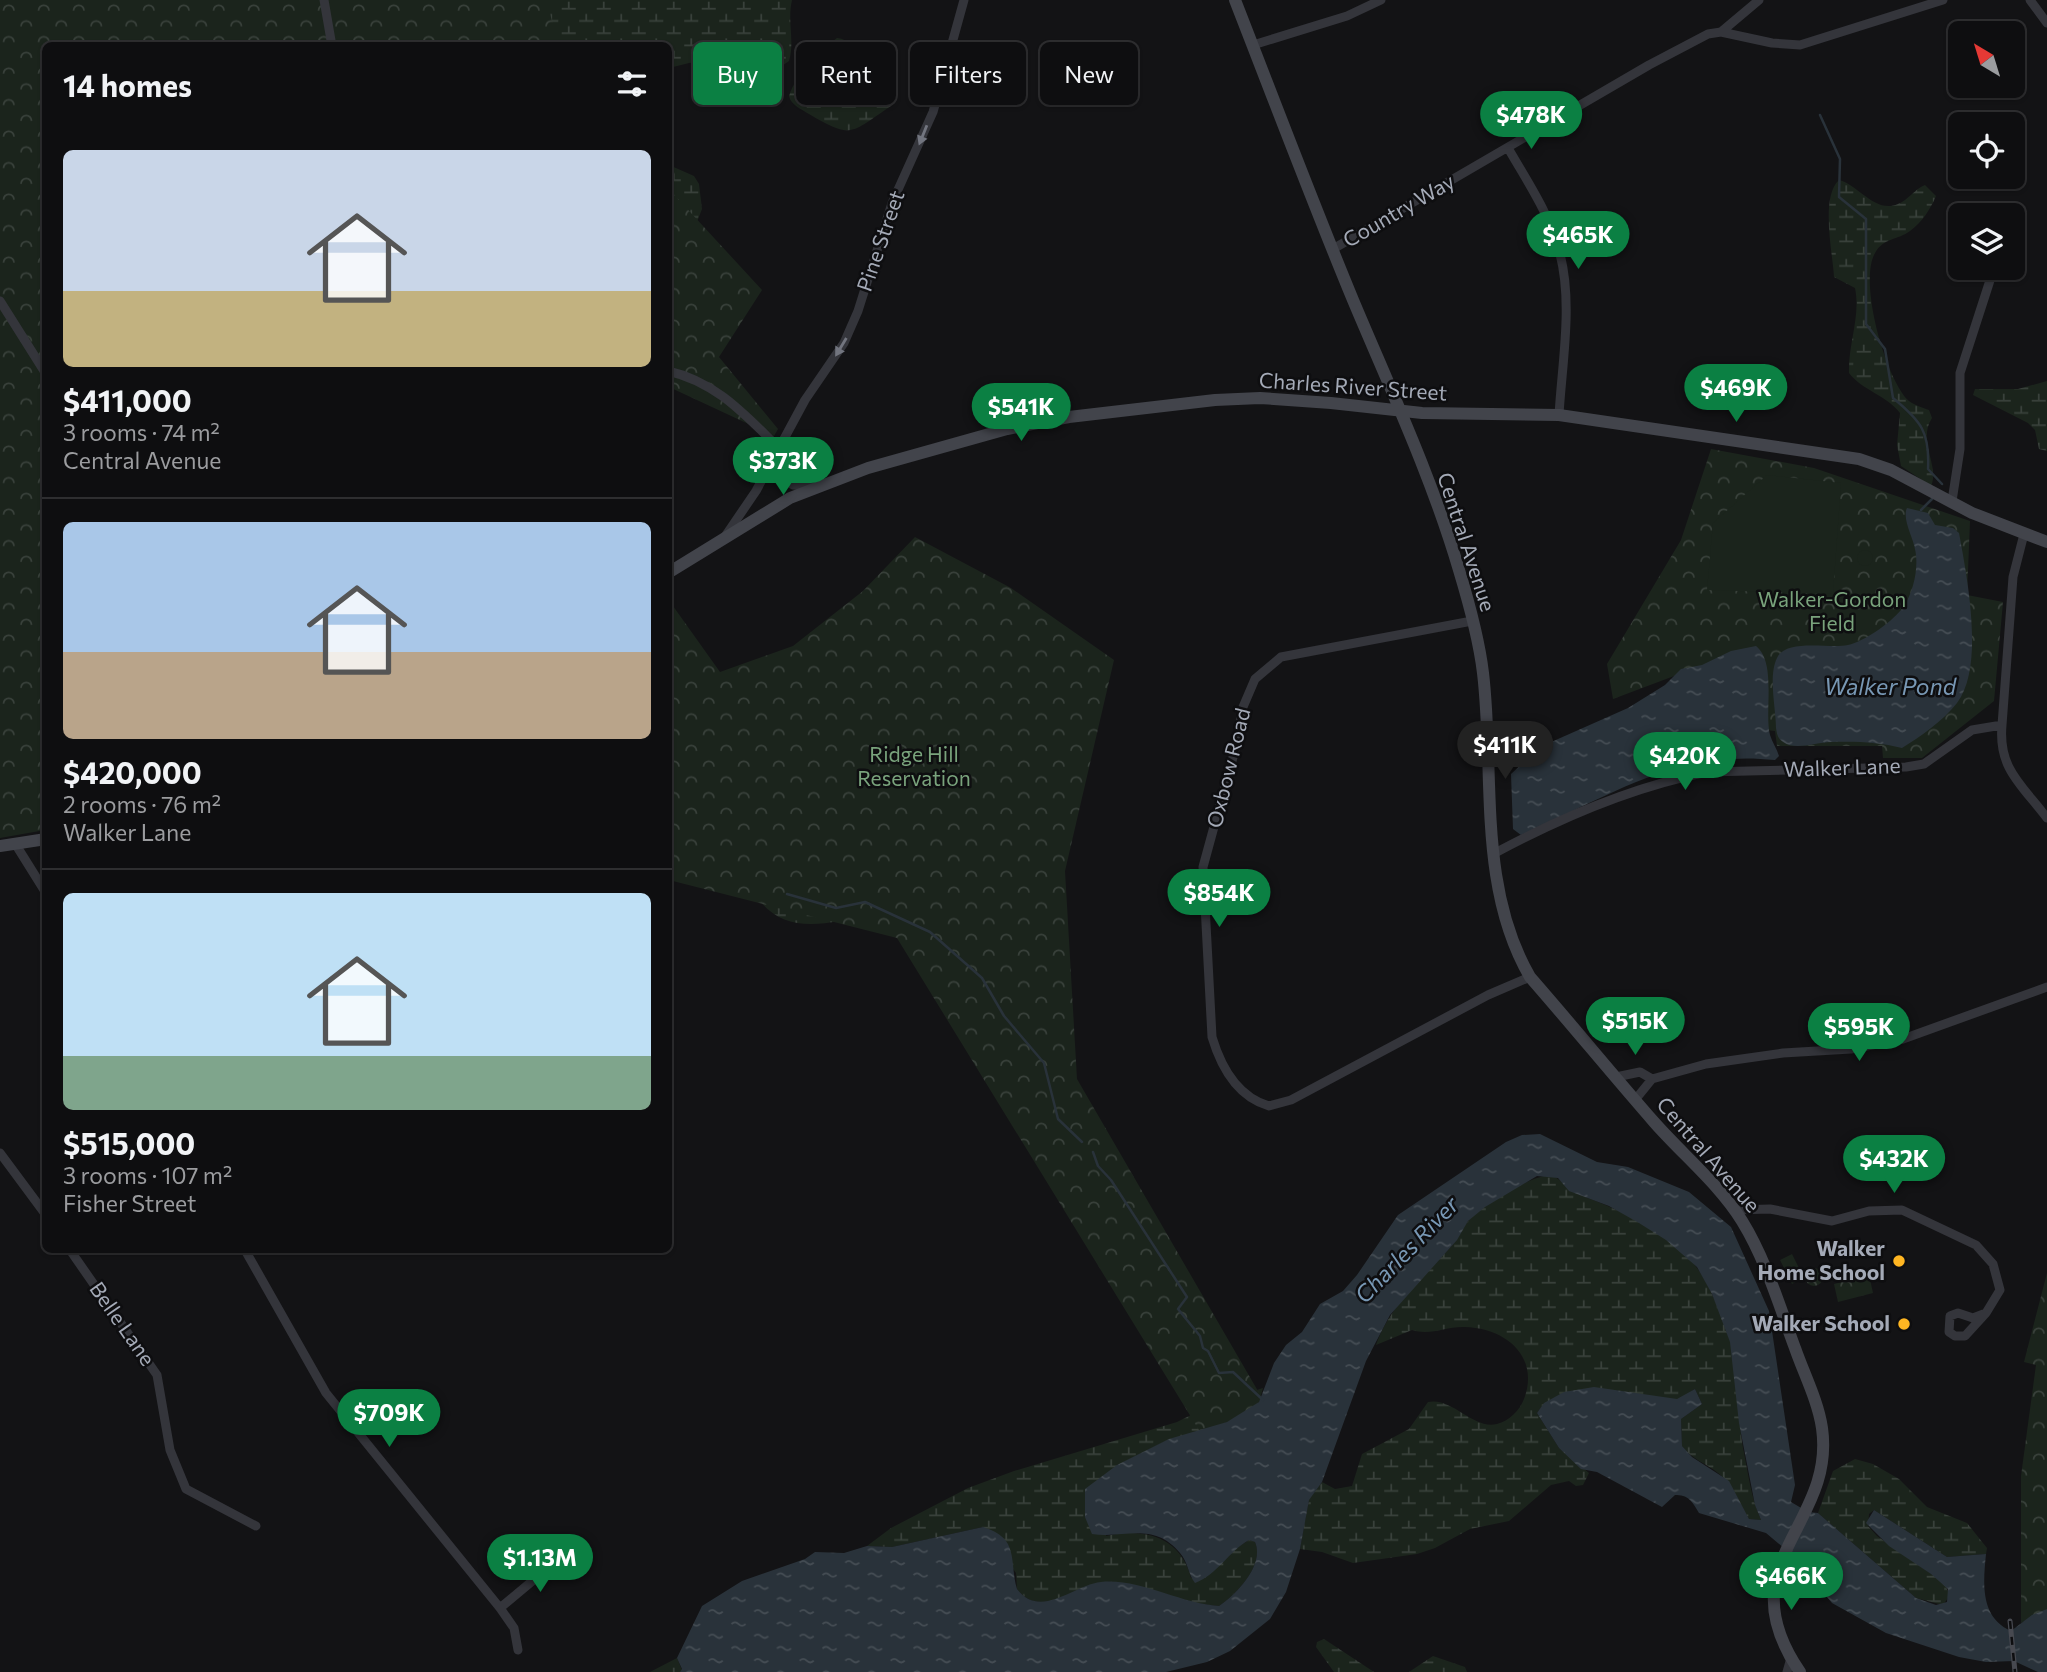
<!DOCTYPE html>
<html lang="en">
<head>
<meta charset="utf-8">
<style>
	body { margin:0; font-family:Commissioner,sans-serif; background:#171719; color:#f1f3f6; height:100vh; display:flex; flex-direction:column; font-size:26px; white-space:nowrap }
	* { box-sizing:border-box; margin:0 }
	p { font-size:23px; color:#9b9c9f }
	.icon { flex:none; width:38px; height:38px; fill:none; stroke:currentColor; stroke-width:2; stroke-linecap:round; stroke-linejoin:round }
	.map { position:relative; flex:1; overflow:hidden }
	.panel { position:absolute; left:42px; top:42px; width:630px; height:1211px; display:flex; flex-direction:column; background:#0e0e10; border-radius:10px; box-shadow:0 2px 5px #0004,0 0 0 2px #2e2e30 }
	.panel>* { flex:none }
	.top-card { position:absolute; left:693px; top:42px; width:665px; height:63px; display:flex; gap:14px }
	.needle { width:46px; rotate:322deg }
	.controls { position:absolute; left:1948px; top:21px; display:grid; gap:14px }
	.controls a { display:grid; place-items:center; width:77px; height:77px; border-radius:10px; background:#0e0e10; box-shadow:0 2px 5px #0004,0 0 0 2px #2e2e30; font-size:35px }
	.price { position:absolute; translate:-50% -60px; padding:0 16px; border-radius:24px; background:#0b8043; color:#fff; font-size:23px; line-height:46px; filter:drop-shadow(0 2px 4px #0008) }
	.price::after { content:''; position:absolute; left:50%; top:42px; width:21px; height:16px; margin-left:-10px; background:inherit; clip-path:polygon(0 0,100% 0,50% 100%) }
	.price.active { background:#222; color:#fff }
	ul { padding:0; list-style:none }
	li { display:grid; align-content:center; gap:14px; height:371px; padding:0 21px }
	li+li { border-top:2px solid #2e2e30 }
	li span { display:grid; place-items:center; height:217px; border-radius:10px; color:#555 }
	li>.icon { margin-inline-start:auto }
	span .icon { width:126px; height:126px; fill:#fffc; stroke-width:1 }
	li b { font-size:30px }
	h2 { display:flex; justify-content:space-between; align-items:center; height:84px; padding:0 21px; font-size:30px }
	.chip { padding:0 24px; border-radius:10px; background:#0e0e10; box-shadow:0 2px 5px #0004,0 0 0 2px #2e2e30; font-size:24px; line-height:63px }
	.chip.active { background:#0b8043; color:#fff }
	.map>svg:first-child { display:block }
	.wetland { fill:url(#wetland-marsh) }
	.park { fill:url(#park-crowns) }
	.garden { fill:#1b241c }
	.water { fill:url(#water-ripples) }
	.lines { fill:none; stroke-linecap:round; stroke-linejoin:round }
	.stream { stroke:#29323a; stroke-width:2.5 }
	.street { stroke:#34353b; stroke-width:9 }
	.secondary { stroke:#42444b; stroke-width:12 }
	.rail-casing { stroke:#474950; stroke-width:5 }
	.rail { stroke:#0e0e10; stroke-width:2.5; stroke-dasharray:8; stroke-linecap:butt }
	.oneway { fill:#72757f }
	.poi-dot { fill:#ffb622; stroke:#0e0e10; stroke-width:2.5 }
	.labels { text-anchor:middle; stroke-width:5; stroke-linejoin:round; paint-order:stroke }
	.street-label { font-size:21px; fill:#a4aab7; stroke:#0e0e10 }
	.park-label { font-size:21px; fill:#79a37c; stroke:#0e0e10 }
	.poi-label { font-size:21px; font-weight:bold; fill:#a4aab7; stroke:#0e0e10; text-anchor:end }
	.water-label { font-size:23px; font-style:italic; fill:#7898b5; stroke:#0e0e10 }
</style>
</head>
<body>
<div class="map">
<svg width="2047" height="1672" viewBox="0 0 2047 1672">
	<defs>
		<pattern id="wetland-marsh" width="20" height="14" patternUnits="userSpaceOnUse" patternTransform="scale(1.75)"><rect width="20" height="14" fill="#1b241c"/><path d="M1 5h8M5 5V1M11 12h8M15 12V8" fill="none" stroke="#39413b"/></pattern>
		<pattern id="park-crowns" width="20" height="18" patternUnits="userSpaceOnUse" patternTransform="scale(1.75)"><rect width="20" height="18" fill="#1b241c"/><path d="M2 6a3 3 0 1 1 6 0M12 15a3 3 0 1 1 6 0" fill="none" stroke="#39413b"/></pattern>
		<pattern id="water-ripples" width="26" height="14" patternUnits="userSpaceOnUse" patternTransform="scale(1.75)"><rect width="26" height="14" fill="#29323a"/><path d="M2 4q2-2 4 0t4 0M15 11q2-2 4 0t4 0" fill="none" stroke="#454d54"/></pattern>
	</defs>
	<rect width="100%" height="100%" fill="#131315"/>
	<path class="wetland" d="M488 0H792C787 21 795 41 789 61L776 70 709 58 669 68 668 46 510 45Z
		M837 38C859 40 887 80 895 99L891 106C850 133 853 140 809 114 801 109 791 105 789 96 796 74 819 52 837 38Z
		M669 165 694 176 699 184 702 209 695 227 669 243Z
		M1839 180C1859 185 1875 214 1898 204 1908 200 1915 189 1925 185L1936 196C1930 210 1922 222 1910 231 1898 240 1883 238 1875 253 1858 282 1886 380 1909 401 1914 405 1923 408 1929 410L1932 418C1917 441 1940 466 1931 486L1901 466 1897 445 1900 413C1885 394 1863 391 1849 373 1848 344 1861 316 1855 288L1834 277C1833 255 1820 197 1839 180Z
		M2047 381V451L2039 449 2035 430 2028 423 1973 395 1975 389H2018Z
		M753 891 839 921C803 928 773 925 753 891Z
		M1550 1175C1562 1179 1568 1190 1580 1195 1620 1210 1672 1233 1697 1268 1712 1289 1722 1317 1730 1341 1740 1375 1737 1413 1743 1448 1748 1472 1751 1498 1761 1520L1749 1519C1739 1503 1734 1485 1718 1473 1706 1463 1691 1459 1682 1446L1681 1419 1702 1404 1695 1389C1689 1392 1684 1399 1677 1399 1635 1401 1565 1374 1537 1413L1559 1448 1589 1473 1583 1485 1576 1486 1569 1481 1551 1485 1509 1521 1470 1529 1435 1548 1417 1554 1353 1563 1322 1552 1300 1549 1309 1499 1322 1482 1335 1489 1352 1486 1362 1454 1409 1429 1428 1402C1453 1397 1473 1430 1497 1424 1509 1421 1520 1410 1524 1399 1540 1357 1506 1328 1465 1327 1446 1326 1431 1336 1412 1330L1376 1345C1390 1306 1420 1280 1448 1250 1457 1241 1461 1228 1470 1219 1486 1203 1528 1177 1550 1175Z
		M1263 1388 1259 1402 1227 1422 1117 1465 1106 1536C1144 1527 1181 1537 1191 1578L1249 1540 1255 1542C1265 1565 1236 1595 1219 1606 1193 1604 1163 1596 1139 1588 1128 1585 1118 1581 1107 1582 1077 1584 1041 1621 1017 1589L1016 1573 983 1527 892 1547 867 1546 891 1528 968 1488 1014 1471 1177 1422 1211 1405Z
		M1855 1459 1873 1464 1899 1479 1927 1507 1967 1523 1987 1548 1986 1554 1947 1557 1874 1510 1869 1514 1868 1526 1877 1536 1944 1583 1950 1595 1943 1605 1916 1598 1818 1513 1833 1471Z
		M1324 1639 1374 1672H1334L1316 1647 1317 1642Z
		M1433 1656 1465 1667 1467 1672H1409Z
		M677 1658 682 1670 680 1672H650Z"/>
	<path class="park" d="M0 0H546L559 45 46 46 45 830 0 838Z
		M668 188 762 290 719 357 778 429 774 436 669 387Z
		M1711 449 1814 468 1970 521 1967 595 2003 602 1994 701 1922 758H1883L1882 746H1777L1775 731 1670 718 1682 673 1613 699 1607 664 1681 540Z
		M915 537 1011 588 1114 660 1065 871 1077 1079 1262 1398C1247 1418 1222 1424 1199 1430L897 938 669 880 668 599 720 672 793 646 863 591Z
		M1805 1277a9 9 0 1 1 18 0a9 9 0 1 1-18 0Z
		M2047 1273V1609L2021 1623V1476L2036 1365 2024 1362Z
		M1869 1275 1873 1293 1838 1302 1834 1284Z"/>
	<path class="garden" d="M1767 475 1841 483 1833 594 1707 590 1713 523Z
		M1857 558a8 8 0 1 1 16 0a8 8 0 1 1-16 0Z
		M1792 1254 1804 1278 1792 1284 1780 1260Z"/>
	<path class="water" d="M1907 508 1928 513 1935 525 1953 528 1959 533C1967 577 1985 666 1957 703 1944 720 1920 737 1902 748 1879 742 1855 741 1831 742 1816 742 1796 751 1783 742 1777 738 1777 733 1776 728 1776 708 1768 676 1777 658 1786 638 1829 649 1848 645 1864 642 1895 620 1904 606 1914 591 1919 566 1915 549 1913 537 1902 519 1907 508Z
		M1756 646C1777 663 1764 712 1770 735 1772 742 1777 749 1779 756L1775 760C1675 749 1609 797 1521 835L1513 829 1511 774 1540 747 1628 708 1665 685 1681 669 1702 665 1731 651Z
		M1540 1134 1597 1162 1628 1167 1689 1192 1731 1227 1769 1311 1795 1485 1791 1502 1808 1512 1818 1513 1916 1598 1936 1605 1947 1602 1948 1589 1931 1574 1889 1546 1866 1523 1874 1510 1947 1557 1986 1554C1983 1584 1980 1617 2011 1631L2032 1615 2047 1609V1672H2038L2014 1661 1986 1662 1959 1657 1886 1633 1832 1603 1790 1553 1766 1533 1699 1513C1693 1503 1689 1494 1675 1495L1662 1507 1597 1472 1581 1469 1559 1448 1537 1413 1544 1403 1564 1392 1594 1387 1677 1399 1695 1389 1702 1404 1681 1419 1682 1446 1692 1457 1729 1481 1749 1519 1761 1520 1755 1505 1739 1423 1730 1342 1712 1294 1697 1267 1666 1240 1639 1223 1609 1206 1569 1191 1558 1178 1537 1176 1485 1207 1468 1221 1457 1240 1390 1315 1366 1361 1322 1482 1309 1500 1300 1549 1286 1592 1270 1619 1230 1651 1207 1662 1166 1672H680L682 1669 677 1658 702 1606 742 1581 805 1559 815 1552 844 1553 867 1546 892 1547 983 1527C1020 1538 1009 1561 1017 1589 1041 1620 1073 1585 1101 1582 1139 1578 1181 1604 1219 1606 1236 1595 1265 1565 1255 1542L1249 1540C1229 1551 1217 1575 1195 1583 1188 1574 1188 1562 1180 1553 1153 1521 1125 1539 1092 1534L1085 1517V1489L1117 1465 1169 1439 1227 1422 1259 1402 1274 1363 1286 1345 1302 1332 1320 1304 1343 1291 1357 1275 1398 1215 1506 1142 1522 1135Z"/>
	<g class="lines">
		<path class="stream" d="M1820 115 1840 159 1839 197 1866 219V324L1885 349 1893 398C1921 421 1930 432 1928 469L1942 484
			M1921 510 1932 499
			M787 894 836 908 865 902 930 932 982 978 1004 1016 1044 1063 1058 1119 1082 1142
			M1093 1152 1098 1166 1111 1180 1187 1297 1178 1309 1200 1336 1203 1348 1208 1351 1219 1373 1233 1372 1263 1400"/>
		<path class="street" d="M324 0 332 46
			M2030 0 2047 23
			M1721 32 1759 0
			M1253 45 1347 16 1381 0
			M1508 148C1527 181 1551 216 1560 254 1573 304 1562 363 1559 415
			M1333 249 1649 65 1708 34 1721 32 1772 43 1800 45 1943 0
			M0 301 46 374
			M668 371C716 382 744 414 778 447
			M767 468 793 485 815 487
			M1952 501 1960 449V373L1994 268
			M726 535 756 491 805 400 844 343 858 311 892 203 933 112 964 0
			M1472 621 1281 657 1255 679 1243 707 1235 750 1203 867 1212 1037C1221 1067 1238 1097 1269 1106L1291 1100 1488 995 1530 977
			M2002 725C1998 769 2022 785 2047 818
			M16 845 46 893
			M1495 853C1562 817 1632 787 1707 772L1906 767 1924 764 1972 730 2002 725 2013 577 2024 534
			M1616 1077 1640 1072 1652 1079
			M1635 1100 1652 1079 1706 1064 1783 1053 1851 1049 1903 1039 2047 987
			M0 1153 46 1215
			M1734 1210 1770 1209 1832 1221 1869 1211 1902 1210 1976 1245 1993 1264 2000 1290 1986 1313 1973 1318 1958 1313 1950 1316 1949 1332 1955 1336H1965L1986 1313
			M70 1250 157 1375 170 1450 186 1489 256 1526
			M245 1250 326 1393 500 1608 514 1628 518 1650
			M500 1608 561 1557
			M1787 1672 1791 1658"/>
		<path class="secondary" d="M1235 0C1274 100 1312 201 1353 300 1390 388 1432 478 1459 570 1469 603 1479 639 1483 673 1495 774 1477 886 1530 977 1572 1025 1612 1074 1654 1122 1683 1155 1719 1184 1742 1221 1766 1260 1779 1305 1795 1348 1804 1374 1818 1401 1822 1428 1836 1526 1725 1563 1800 1672
			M668 573 790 498 868 468 1007 429 1069 417 1215 400 1260 398 1331 403 1422 413 1559 415 1859 459 1891 470 1972 513 2047 542
			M0 846 46 839"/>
		<defs>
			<path id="rail" d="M2010 1621 2015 1672"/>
		</defs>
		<use href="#rail" class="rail-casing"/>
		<use href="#rail" class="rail"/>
	</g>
	<defs><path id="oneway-solid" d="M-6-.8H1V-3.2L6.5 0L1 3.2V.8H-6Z" transform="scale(1.75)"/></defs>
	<g class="oneway">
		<use href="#oneway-solid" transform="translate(923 135) rotate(112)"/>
		<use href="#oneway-solid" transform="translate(841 347) rotate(121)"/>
	</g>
	<g class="poi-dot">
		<circle cx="1899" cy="1261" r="7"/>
		<circle cx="1904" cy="1324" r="7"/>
	</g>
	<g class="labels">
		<g class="street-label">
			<text transform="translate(1399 211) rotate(-30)" y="7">Country Way</text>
			<text transform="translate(881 241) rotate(-71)" y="7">Pine Street</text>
			<text transform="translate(1353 387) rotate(4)" y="7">Charles River Street</text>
			<text transform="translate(1466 542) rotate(72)" y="7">Central Avenue</text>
			<text transform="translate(1229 768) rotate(-76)" y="7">Oxbow Road</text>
			<text transform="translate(1842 768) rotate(-2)" y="7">Walker Lane</text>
			<text transform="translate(1708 1155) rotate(49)" y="7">Central Avenue</text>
			<text transform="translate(122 1324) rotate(55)" y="7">Belle Lane</text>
		</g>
		<g class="park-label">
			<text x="1832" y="607">Walker-Gordon<tspan x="1832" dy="24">Field</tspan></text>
			<text x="914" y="762">Ridge Hill<tspan x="914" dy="24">Reservation</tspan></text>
		</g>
		<g class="poi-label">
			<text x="1885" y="1256">Walker<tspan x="1885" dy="24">Home School</tspan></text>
			<text x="1890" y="1331">Walker School</text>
		</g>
		<g class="water-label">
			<text x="1890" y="695">Walker Pond</text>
			<text transform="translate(1407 1250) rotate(-46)" y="8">Charles River</text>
		</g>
	</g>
</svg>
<div class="controls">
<a><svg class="needle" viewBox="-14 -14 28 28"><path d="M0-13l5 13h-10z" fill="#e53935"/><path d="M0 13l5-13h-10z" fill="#9b9c9f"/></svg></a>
<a><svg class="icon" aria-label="locate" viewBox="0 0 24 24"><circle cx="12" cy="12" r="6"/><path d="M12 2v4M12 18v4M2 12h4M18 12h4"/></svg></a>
<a><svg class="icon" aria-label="layers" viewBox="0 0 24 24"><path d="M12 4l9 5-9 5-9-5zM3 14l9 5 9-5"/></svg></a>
</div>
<b class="price" style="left:1531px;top:151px">$478K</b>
<b class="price" style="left:1578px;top:271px">$465K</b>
<b class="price" style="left:1736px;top:424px">$469K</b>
<b class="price" style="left:1021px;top:443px">$541K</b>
<b class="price" style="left:783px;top:497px">$373K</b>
<b class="price active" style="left:1505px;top:781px">$411K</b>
<b class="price" style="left:1685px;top:792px">$420K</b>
<b class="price" style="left:1219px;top:929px">$854K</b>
<b class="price" style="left:1635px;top:1057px">$515K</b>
<b class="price" style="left:1859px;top:1063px">$595K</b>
<b class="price" style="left:1894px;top:1195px">$432K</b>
<b class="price" style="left:389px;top:1449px">$709K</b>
<b class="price" style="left:540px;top:1594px">$1.13M</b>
<b class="price" style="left:1791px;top:1612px">$466K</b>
<div class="top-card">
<a class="chip active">Buy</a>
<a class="chip">Rent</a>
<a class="chip">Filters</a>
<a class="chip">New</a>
</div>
<section class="panel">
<h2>14 homes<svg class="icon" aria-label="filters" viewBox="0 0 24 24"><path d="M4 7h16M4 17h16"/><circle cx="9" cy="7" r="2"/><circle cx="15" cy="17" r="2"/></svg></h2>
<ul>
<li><span style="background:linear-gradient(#c9d6e8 65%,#c2b280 0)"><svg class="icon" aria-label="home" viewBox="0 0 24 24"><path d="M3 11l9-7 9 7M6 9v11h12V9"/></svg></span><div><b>$411,000</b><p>3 rooms · 74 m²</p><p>Central Avenue</p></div></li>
<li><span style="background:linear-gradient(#a9c7e8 60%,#b9a48a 0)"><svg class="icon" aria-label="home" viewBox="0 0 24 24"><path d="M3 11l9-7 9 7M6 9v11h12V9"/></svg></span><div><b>$420,000</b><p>2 rooms · 76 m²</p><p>Walker Lane</p></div></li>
<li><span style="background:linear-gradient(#bfe0f5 75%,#7fa58c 0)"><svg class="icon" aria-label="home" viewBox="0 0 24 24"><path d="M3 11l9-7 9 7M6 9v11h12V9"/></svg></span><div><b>$515,000</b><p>3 rooms · 107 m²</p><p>Fisher Street</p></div></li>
</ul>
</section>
</div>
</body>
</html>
